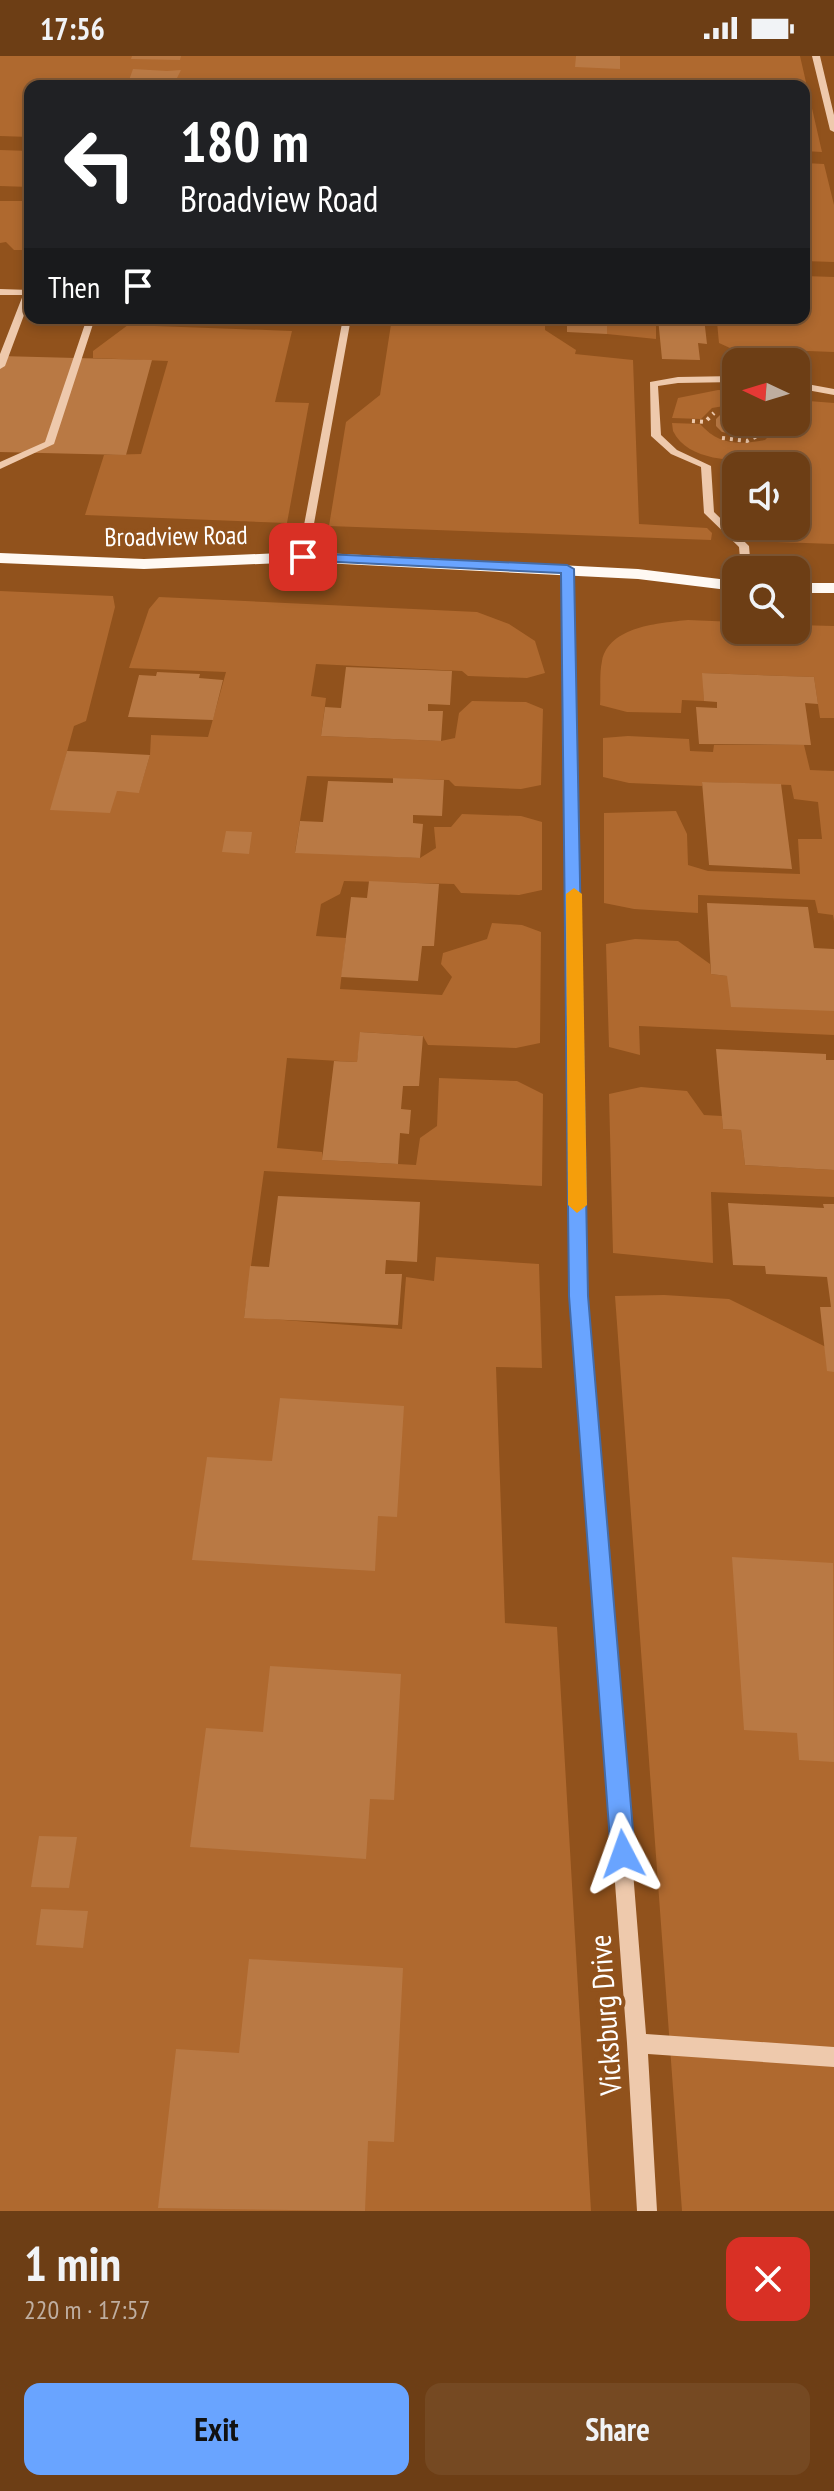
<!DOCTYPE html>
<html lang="en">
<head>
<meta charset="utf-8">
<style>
  :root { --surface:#6d3e15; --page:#754922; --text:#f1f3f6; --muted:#bfaea0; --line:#7f5734; --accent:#69a4ff }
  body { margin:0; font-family:"PT Sans Narrow",sans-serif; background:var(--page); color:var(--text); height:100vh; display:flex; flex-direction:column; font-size:30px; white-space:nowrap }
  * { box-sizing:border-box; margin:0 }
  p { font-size:26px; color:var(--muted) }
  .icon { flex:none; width:44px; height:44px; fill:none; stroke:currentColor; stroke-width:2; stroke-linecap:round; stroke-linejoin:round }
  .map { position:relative; height:2155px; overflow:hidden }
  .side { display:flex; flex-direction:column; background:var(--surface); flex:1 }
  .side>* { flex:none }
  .banner { position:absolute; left:24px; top:24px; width:786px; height:244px; border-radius:16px; box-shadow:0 4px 12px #0003,0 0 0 2px var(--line); background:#202124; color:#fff; overflow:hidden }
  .needle { width:52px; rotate:274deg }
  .fabs { position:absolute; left:722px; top:292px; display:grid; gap:16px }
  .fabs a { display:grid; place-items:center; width:88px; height:88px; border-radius:16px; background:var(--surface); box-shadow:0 4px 12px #0003,0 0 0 2px var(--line); font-size:40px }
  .pin { position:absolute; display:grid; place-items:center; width:68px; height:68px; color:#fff; margin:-34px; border-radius:16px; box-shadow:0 4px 12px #0006 }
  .me { position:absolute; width:88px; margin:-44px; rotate:356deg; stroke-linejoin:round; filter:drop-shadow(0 0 6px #0008) }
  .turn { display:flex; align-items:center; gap:28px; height:168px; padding:0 24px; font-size:36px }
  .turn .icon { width:104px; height:104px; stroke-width:2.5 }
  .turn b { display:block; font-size:56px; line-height:68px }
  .then { display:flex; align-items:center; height:76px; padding:0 24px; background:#0003; gap:16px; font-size:30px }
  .round { display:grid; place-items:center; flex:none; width:84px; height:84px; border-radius:16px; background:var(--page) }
  .overview { display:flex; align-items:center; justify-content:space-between; height:136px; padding:0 24px }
  h1 { font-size:48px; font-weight:700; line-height:60px }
  .primary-button { display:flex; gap:16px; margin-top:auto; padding:16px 24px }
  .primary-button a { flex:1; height:92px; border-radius:16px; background:var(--accent); color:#111; font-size:32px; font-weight:700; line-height:92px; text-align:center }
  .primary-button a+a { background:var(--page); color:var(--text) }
  .status { display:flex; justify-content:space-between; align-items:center; height:56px; padding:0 40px; background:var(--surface); direction:ltr }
  .status svg { height:22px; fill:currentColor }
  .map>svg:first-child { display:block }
  .green { fill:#af692f }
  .building { fill:#b97944 }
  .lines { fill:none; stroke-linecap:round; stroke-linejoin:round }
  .path { stroke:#eec9ac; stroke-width:4; stroke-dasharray:3 5; stroke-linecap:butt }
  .minor { fill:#eec9ac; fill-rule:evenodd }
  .major { fill:#fff9f3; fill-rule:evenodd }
  .route { fill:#69a4ff; stroke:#446ba6; stroke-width:2 }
  .slow { fill:#f59e0b }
  .labels { text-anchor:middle; stroke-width:8; stroke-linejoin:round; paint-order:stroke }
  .far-street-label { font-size:26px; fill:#fff; stroke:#91521c }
  .street-label { font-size:30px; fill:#fff; stroke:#91521c }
</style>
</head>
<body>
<div class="status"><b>17:56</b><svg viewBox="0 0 49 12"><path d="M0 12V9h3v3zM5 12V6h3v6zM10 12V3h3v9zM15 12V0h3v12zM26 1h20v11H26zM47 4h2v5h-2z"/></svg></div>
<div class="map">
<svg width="834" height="2155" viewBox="0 0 834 2155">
  <rect width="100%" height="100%" fill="#91521c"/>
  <!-- green -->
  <path class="green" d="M0 0H800L822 96 804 95V30H30V81L0 80Z
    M0 94 30 95V131L0 130Z
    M804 107 824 108 834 149V206L804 205Z
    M0 145H30V194H14L6 186 0 187Z
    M804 220 834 221V296L730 292 719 287 717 266 704 264 804 262Z
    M392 262H545V274L576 294 575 298 633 304 639 468 707 472 712 477 711 484 329 470 346 366 380 339Z
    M607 262H656V283L607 278Z
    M128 269 292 275 275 346 309 347 287 467 85 459 104 399 141 398 168 305 93 302V295Z
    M718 334 736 335V348L712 352 701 363 672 362 678 342Z
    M796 344 834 347V488L776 486 774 470H796V410H768L767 406C737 404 689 407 673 375L672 367 700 368C719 389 738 389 765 384L773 376 772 366H796Z
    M0 535 113 540 115 551 86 665 74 670 51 754 117 735 139 736 150 699 151 679 208 681 226 616 129 612 149 553 159 541 477 556 509 568 535 585 545 617 527 622 468 620 462 615 316 608 311 640 326 642 321 680 441 685 455 682 459 657 472 645 526 646 543 653 541 729 521 733 455 730 449 724 307 720 295 796 420 802 436 792 434 771H451L462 758 521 760 542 766V834L519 839 461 837 454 828 344 825 340 838 321 848 316 880 346 882 340 933 442 939 452 921 441 908 443 897 487 883 492 867 522 869 541 876 540 987 516 992 428 989 423 980 361 976 357 1006 287 1002 277 1092 322 1096 323 1104 416 1109 420 1082 437 1070 439 1022 517 1025 543 1038 542 1130 264 1115 244 1261 402 1273 406 1221 434 1225 436 1201 539 1208 542 1312 496 1311 505 1567 557 1571 591 2155H0Z
    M688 564 736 566V574H796V569L834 570V662H820L814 621 703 617 704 645 682 644 681 657 627 656 600 649C601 635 599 619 602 605 609 570 660 567 688 564Z
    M628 680 689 683 690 695 713 696 714 689H804L810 714 834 715V865L833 859 818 857 815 844 698 839V857L634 853 604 847V757L676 755 687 778 688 809 708 815 800 818 798 783H822L818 746 794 743 791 729 702 726V730L629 727 603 721V682Z
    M635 883 678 885 710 908 711 918 727 920 834 955V979L639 970 640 999 609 991 606 888Z
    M641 1031 687 1035 704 1059 722 1060 723 1073 741 1074 745 1109 834 1114V1141L711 1136 713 1207 613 1197 609 1038Z
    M664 1239 729 1243 834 1295V2155H682L615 1240Z"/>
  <!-- building -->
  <path class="building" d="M132 0H181L180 4 131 3Z
    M576 0H620V13L575 11Z
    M133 13 167 15 181 14 173 30H127Z
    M644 25 679 26V30H644Z
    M567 262H607V278L567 276Z
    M658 262H704L707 288 698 287 700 304 662 303Z
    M0 300 152 304 126 399 0 396Z
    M736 355V366H760V372L744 380 722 376 716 370V363L722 357Z
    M346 611 452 615 450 649 428 648V655H443L441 685 321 680 325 651 341 652Z
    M157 616 200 618 199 622 223 624 213 664 128 661 139 619 156 620Z
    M702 617 814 621 818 648 805 647 811 689 699 688 696 651 717 652V646L704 645Z
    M67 695 94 696 150 699 139 737 117 735 110 757 50 754Z
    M393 722 444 724 442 760 413 759V767L423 768 420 802 295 797 300 765 323 766 328 725 393 727Z
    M702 726 781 728 792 813 709 809Z
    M226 775 252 776 249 798 222 796Z
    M369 825 439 828 434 890H422L418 925 341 921 351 841 367 842Z
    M707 847 808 851 814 892 834 893V955L731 951 727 920 711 918Z
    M360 976 423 980 419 1030H403L401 1053 411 1054 409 1078 400 1077 398 1108 322 1104 334 1005 357 1006Z
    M716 993 826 998V1004H834V1114L745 1109 741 1074 723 1073Z
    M278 1140 420 1146 417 1206 386 1204 385 1218H402L398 1269 244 1262 250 1210 269 1211Z
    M728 1147 824 1152 823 1148H834V1316L827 1315 820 1251H831L827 1221 766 1218 765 1210 733 1209Z
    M280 1342 404 1350 397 1461 378 1460 375 1515 192 1504 207 1401 272 1405Z
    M732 1501 833 1507 834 1706 799 1704 797 1677 744 1674Z
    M270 1610 401 1618 394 1744 370 1743 366 1803 190 1791 206 1672 263 1676Z
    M39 1780 77 1781 69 1832 31 1831Z
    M41 1853 88 1855 83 1892 36 1889Z
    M249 1903 403 1912 394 2086 368 2085 365 2155 158 2152 176 1993 239 1997Z"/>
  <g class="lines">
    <!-- path -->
    <path class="path" d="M692 365 705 366 714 357
      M722 382 747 385 768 375V366"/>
    <!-- minor -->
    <path class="minor" d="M812 0H820L834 59V76L830 74Z
      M0 233 30 234V243L5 310 0 313V298L23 239H0Z
      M87 262H95L54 388 0 413V406L45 386Z
      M343 262H351L308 501 303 504 298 501Z
      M736 320V326L678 327 658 330 661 379 677 394 711 410 714 456 749 490 751 514H741L739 491 704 457 701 411 671 398 651 380 650 326 678 321Z
      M796 326 834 333V339L796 332Z
      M567 510 572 513 587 1240 646 1978 834 1991V2011L648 1998 657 2155H637L627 1987 571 1240 562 513Z"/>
    <!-- major -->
    <path class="major" d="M303 496 638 513 736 525V535L638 523 303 506 144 513 0 507V497L144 503Z
      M796 527H834V537H796Z"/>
  </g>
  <!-- route -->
  <path class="route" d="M303 497 567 509 574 513 588 1240 635 1798 631 1806 623 1810 614 1806 611 1798 569 1240 561 517 298 504V498Z"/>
  <!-- slow -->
  <path class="slow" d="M574 832 582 838 587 1149 577 1157 568 1149 566 838Z"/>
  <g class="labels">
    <!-- far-street labels -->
    <g class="far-street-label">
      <text transform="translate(176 480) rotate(-1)" y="9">Broadview Road</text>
    </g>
    <!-- street labels -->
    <g class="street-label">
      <text transform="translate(606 1959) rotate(-94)" y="10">Vicksburg Drive</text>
    </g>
  </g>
</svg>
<div class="fabs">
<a><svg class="needle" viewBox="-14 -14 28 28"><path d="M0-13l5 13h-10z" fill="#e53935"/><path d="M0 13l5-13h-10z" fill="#bfaea0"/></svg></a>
<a><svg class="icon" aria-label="sound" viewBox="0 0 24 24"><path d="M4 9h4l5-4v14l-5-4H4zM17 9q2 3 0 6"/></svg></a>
<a><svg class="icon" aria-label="search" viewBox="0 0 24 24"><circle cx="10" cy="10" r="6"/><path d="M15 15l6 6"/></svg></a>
</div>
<div class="pin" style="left:303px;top:501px;background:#d93025"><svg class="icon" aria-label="arrive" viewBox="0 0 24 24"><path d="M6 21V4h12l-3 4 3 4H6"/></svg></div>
<svg class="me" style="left:623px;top:1798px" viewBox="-20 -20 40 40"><path d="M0-17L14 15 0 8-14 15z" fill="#69a4ff" stroke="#fff" stroke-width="4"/></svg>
<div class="banner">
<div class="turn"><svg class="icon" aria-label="left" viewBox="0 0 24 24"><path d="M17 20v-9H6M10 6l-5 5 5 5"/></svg><div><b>180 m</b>Broadview Road</div></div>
<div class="then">Then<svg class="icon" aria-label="arrive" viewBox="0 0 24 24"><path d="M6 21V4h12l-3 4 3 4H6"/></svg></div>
</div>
</div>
<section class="side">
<div class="overview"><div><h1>1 min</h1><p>220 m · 17:57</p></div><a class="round" style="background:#d93025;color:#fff"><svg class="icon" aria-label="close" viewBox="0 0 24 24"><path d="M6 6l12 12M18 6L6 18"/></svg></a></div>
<div class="primary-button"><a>Exit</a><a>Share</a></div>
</section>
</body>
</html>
